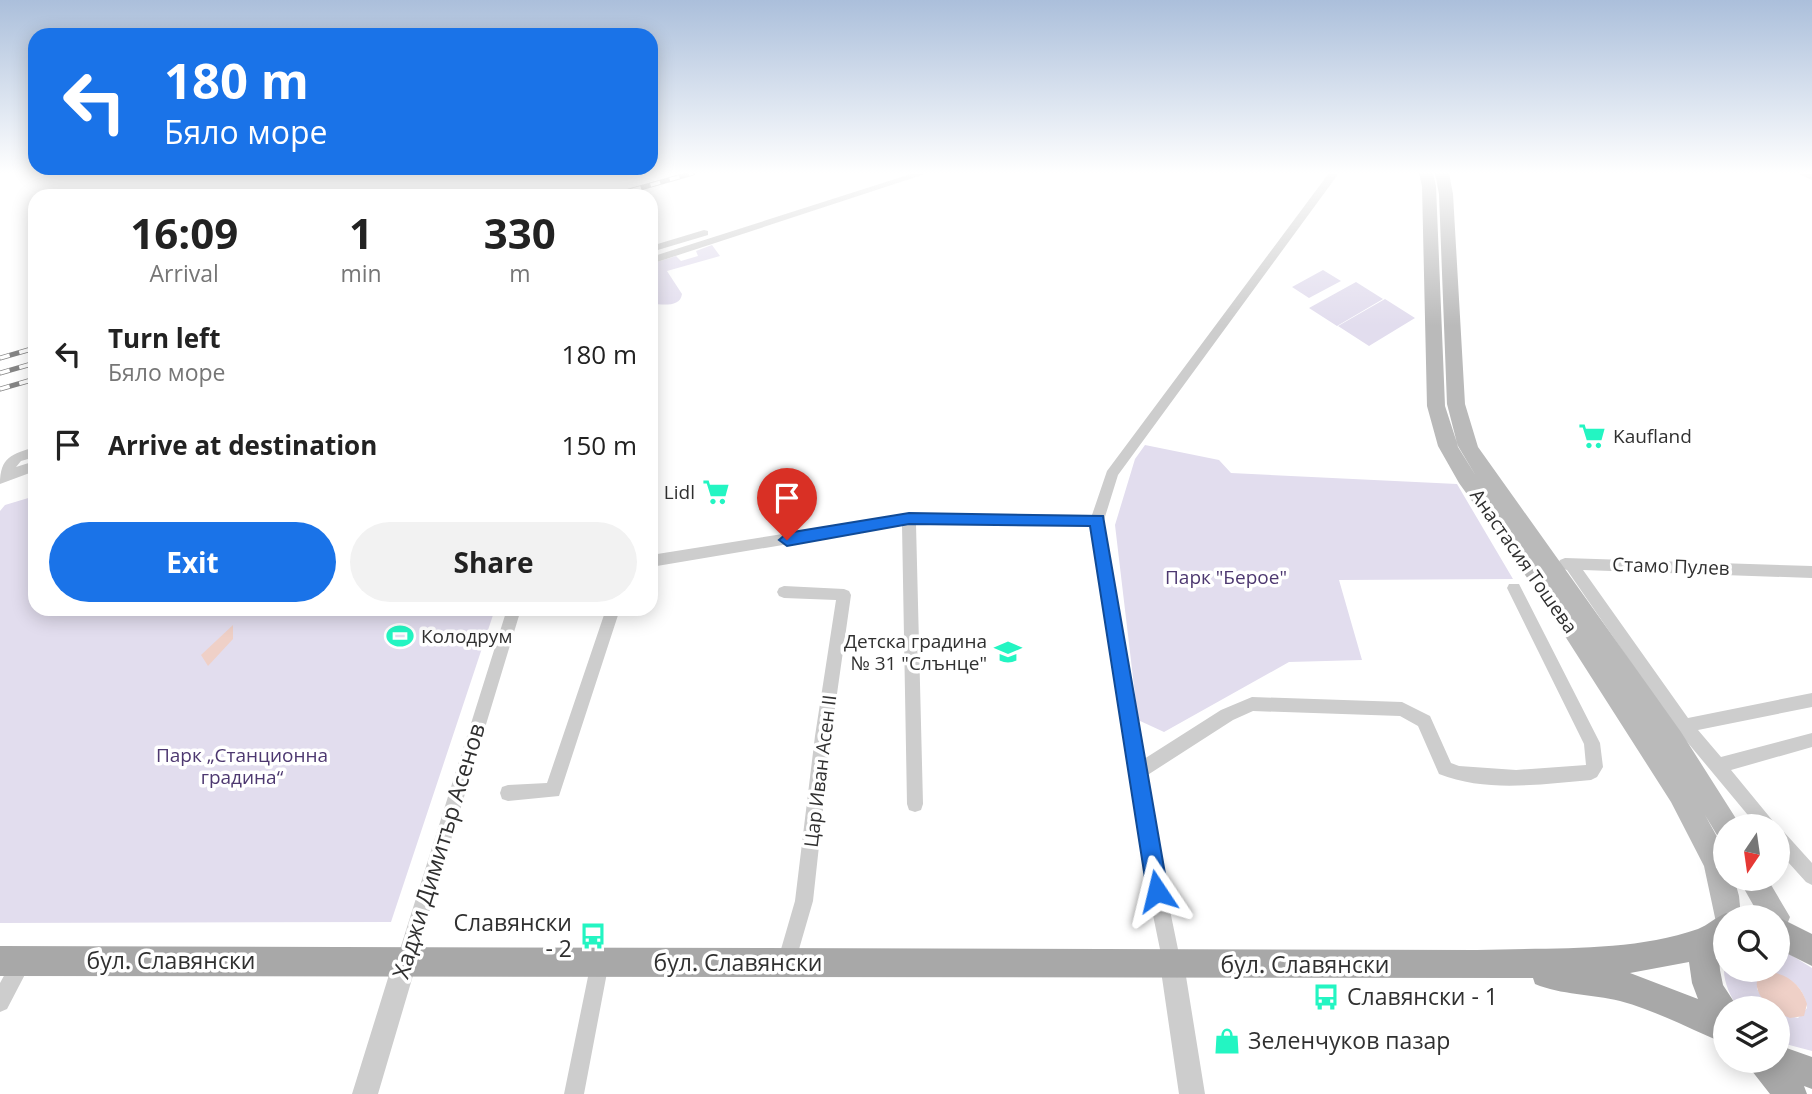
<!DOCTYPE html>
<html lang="en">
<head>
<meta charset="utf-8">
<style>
  :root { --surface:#fff; --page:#f2f2f2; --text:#222; --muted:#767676; --accent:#1a73e8 }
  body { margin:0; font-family:"Open Sans",sans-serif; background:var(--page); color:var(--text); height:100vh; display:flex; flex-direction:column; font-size:26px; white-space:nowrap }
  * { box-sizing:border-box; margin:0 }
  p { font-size:23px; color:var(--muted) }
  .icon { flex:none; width:38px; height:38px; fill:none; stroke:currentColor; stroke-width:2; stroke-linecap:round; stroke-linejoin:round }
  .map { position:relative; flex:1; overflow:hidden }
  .details { position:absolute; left:28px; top:189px; width:630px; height:427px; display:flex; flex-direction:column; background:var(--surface); border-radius:21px; box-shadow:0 4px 18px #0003 }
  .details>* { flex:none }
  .guide { position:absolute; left:28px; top:28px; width:630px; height:147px; border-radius:21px; box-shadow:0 4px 18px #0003; background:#1a73e8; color:#fff; overflow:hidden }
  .needle { width:46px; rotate:193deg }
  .controls { position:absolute; left:1713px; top:814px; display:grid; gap:14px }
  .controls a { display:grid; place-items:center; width:77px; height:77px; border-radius:50%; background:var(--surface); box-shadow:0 4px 18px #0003; font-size:35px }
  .pin { position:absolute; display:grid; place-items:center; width:60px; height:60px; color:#fff; margin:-72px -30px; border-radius:50% 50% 50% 0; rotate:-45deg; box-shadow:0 0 7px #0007 }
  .pin .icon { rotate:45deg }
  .me { position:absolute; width:77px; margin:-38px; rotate:350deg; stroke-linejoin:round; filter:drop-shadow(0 0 5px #0008) }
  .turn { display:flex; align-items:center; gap:24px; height:147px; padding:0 21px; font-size:32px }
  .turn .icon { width:91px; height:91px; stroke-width:2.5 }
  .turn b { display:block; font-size:49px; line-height:60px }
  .eta { display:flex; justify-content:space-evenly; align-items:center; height:119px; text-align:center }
  .eta b { font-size:42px; font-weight:700; line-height:49px }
  .button { display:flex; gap:14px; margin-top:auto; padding:14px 21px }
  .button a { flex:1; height:80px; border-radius:42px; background:var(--accent); color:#fff; font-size:28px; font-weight:700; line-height:80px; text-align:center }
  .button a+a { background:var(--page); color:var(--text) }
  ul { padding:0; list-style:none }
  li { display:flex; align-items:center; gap:21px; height:91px; padding:0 21px }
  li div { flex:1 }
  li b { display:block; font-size:26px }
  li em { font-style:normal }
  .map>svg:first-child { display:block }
  .green { fill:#e2ddee }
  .water { fill:#efd0c7 }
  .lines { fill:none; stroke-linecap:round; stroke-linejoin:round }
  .minor { fill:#cdcdcd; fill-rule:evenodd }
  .tertiary { fill:#cdcdcd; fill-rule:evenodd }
  .secondary { fill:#bababa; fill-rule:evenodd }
  .primary { fill:#a8a8a8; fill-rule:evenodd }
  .rail-casing { stroke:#858585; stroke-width:5 }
  .rail { stroke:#fff; stroke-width:3.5; stroke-dasharray:10; stroke-linecap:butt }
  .route { fill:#1a73e8; stroke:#114b97; stroke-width:2 }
  .labels { text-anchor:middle; stroke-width:7; stroke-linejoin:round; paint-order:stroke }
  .poi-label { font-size:19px; fill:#303030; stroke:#fff; text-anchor:start }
  .street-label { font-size:19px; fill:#303030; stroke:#fff }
  .park-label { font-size:19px; fill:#4d3870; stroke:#fff }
  .near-street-label { font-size:23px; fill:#303030; stroke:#fff }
  .near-poi-label { font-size:23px; fill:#303030; stroke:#fff; text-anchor:start }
</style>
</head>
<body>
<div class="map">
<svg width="1812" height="1094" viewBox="0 0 1812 1094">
  <rect width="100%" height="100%" fill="#fff"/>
  <!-- green -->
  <path class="green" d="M712 245 720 256 667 271 682 294C680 308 663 304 651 304V264L676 256 681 261 698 256 696 251Z
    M1323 270 1341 281 1309 298 1292 287Z
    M1356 282 1383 299 1337 326 1309 308Z
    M1385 299 1415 318 1369 346 1338 326Z
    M1145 445 1219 460 1231 473 1457 484 1513 579 1339 580 1362 660 1289 662 1164 732 1138 720 1115 525 1135 459Z
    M35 496V609H495L391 922 0 923V511L5 505Z
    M1778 947 1812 968V1051L1778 1042V1013L1798 1018 1807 1008C1804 983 1785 975 1763 973L1759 976 1757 989 1770 1008H1738C1729 994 1721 978 1725 960L1726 970H1778Z"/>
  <!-- water -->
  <path class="water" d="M233 625V639L208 666 201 655Z
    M1766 972C1786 972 1802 985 1807 1004L1804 1016 1790 1018 1778 1013V1008H1770C1760 998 1748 980 1766 972Z"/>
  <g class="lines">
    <!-- minor -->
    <path class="minor" d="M914 173H928L651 264V257Z
      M1329 173H1339L1118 475 1104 520 1144 759 1221 710 1252 697 1402 702 1430 716 1451 763 1459 766 1516 770 1586 765 1584 744 1507 588 1509 584H1519L1600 743 1603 767 1597 777 1591 780C1541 784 1487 793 1439 774L1418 726 1400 716 1253 711 1233 720 1146 776 1163 876 1181 964 1179 971 1172 973 1165 971 1163 964 1145 876 1091 525 916 524 923 804 921 810 915 812 909 810 907 804 902 525 651 567V555L909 514 1092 515 1107 471Z
      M1797 173 1812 174V180Z
      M704 230 708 231V235L651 252V246Z
      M35 447V457L21 461 16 467 35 461V471L0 484C0 457 12 454 35 447Z
      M1565 558 1812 566V578L1583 570 1688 718 1812 693V707L1698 730 1721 757 1812 733V747L1731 770 1777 826H1757L1678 731 1567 570 1560 568 1558 564 1560 560Z
      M784 586 844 589 849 591 851 595 831 736 813 901 795 963 793 970 786 972 779 970 777 963 795 901 815 736 836 600 784 598 779 596 777 592 779 588Z
      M507 609H521L414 962 412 969 405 971 398 969 396 962Z
      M606 609H620L559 796 508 801 502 799 500 793 502 787 508 785 547 783Z
      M1778 830 1784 832 1812 863V885L1806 882 1778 851Z
      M23 952 30 954 32 961 7 1009 0 1012V983L16 954Z
      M600 953 607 955 609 962 584 1094H564L591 962 593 955Z"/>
    <!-- tertiary -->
    <path class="tertiary" d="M405 950 413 954 417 962 378 1094H352L393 962 397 954Z
      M1172 952 1180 956 1184 964 1205 1094H1179L1160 964 1164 956Z"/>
    <!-- secondary -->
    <path class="secondary" d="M1419 173H1433L1436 186 1445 406 1458 446 1476 476 1458 447 1447 404 1439 194 1435 173H1449L1453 194 1465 404 1478 447 1681 732 1735 817 1739 826H1726V838L1717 835 1705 815 1726 853V878H1734L1739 896 1741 917H1726V930L1717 927 1704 866 1671 802 1533 586 1459 483 1438 446 1427 406 1422 186Z
      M1738 878H1767L1790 917 1786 927 1778 930V917H1760Z"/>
    <!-- primary -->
    <path class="primary" d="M1726 913 1735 917H1726V946L1719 958 1720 970 1723 985 1738 1008H1726V1044C1690 1029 1657 1011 1620 1001 1592 994 1561 995 1535 984L1533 978 0 976V946L1477 950C1549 947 1629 953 1698 929 1708 925 1716 917 1726 913ZM1689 962 1692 983 1698 999 1630 973Z
      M1778 917 1812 934V966L1778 949Z
      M1778 1045 1812 1057V1089L1804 1086 1807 1094H1770L1752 1071 1747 1060H1778Z"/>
    <!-- rail casing -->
    <g class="rail-casing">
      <path id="rail" d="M612 196 693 173
        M0 358 35 348
        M0 373 35 363
        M0 389 35 379"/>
    </g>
    <!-- rail -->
    <use href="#rail" class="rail"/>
  </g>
  <!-- sky -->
  <linearGradient id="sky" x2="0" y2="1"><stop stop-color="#abbfdb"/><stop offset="0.53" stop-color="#fff"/><stop offset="1" stop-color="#fff" stop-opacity="0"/></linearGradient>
  <rect width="1812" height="326" fill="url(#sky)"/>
  <!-- route -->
  <path class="route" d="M909 513 1103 516 1168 891 1165 898 1157 901 1150 898 1147 891 1090 526 909 524 787 546 779 540 787 533Z"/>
  <!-- icons -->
  <defs>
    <g id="supermarket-bare" transform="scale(2.1)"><path d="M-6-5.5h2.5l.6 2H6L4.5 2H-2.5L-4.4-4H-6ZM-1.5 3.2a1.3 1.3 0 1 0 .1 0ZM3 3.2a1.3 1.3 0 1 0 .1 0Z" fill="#23f5c2" stroke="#fff" stroke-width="2.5" paint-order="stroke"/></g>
    <g id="stadium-bare" transform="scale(2.1)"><path d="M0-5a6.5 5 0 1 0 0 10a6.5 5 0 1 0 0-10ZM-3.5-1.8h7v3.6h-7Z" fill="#23f5c2" stroke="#fff" stroke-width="2.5" paint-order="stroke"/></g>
    <g id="school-bare" transform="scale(2.1)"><path d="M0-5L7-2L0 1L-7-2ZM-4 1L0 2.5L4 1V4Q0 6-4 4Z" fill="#23f5c2" stroke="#fff" stroke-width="2.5" paint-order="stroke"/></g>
    <g id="bus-bare" transform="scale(2.1)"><path d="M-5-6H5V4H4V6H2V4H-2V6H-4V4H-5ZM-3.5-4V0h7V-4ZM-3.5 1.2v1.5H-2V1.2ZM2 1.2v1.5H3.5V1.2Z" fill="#23f5c2" stroke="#fff" stroke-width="2.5" paint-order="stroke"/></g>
    <g id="shop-bare" transform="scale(2.1)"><path d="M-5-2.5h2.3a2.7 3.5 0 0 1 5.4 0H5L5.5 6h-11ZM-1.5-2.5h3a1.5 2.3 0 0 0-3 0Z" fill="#23f5c2" stroke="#fff" stroke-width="2.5" paint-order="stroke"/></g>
  </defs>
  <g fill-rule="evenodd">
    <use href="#supermarket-bare" x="1592" y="436"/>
    <use href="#supermarket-bare" x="716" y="492"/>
    <use href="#stadium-bare" x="400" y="636"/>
    <use href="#school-bare" x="1008" y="652"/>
    <use href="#bus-bare" x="593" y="936"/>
    <use href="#bus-bare" x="1326" y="997"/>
    <use href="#shop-bare" x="1227" y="1041"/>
  </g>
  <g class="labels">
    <!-- poi labels -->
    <g class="poi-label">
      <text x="1613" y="443">Kaufland</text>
      <text x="695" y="499" text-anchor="end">Lidl</text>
      <text x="421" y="643">Колодрум</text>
      <text x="987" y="648" text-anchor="end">Детска градина<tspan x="987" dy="22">№ 31 "Слънце"</tspan></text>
    </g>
    <!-- street labels -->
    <g class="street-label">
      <text transform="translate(1524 561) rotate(55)" y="7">Анастасия Тошева</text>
      <text transform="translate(1671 566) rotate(2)" y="7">Стамо Пулев</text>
      <text transform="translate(820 771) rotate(-83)" y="7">Цар Иван Асен II</text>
    </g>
    <!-- park labels -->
    <g class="park-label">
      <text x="1226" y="584">Парк "Берое"</text>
      <text x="242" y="762">Парк „Станционна<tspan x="242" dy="22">градина“</tspan></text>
    </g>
    <!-- near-street labels -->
    <g class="near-street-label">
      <text transform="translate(439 851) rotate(-73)" y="8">Хаджи Димитър Асенов</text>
      <text x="171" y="969">бул. Славянски</text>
      <text x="738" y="971">бул. Славянски</text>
      <text x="1305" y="973">бул. Славянски</text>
    </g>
    <!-- near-poi labels -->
    <g class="near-poi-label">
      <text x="572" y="931" text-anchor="end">Славянски<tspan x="572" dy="26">- 2</tspan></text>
      <text x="1347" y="1005">Славянски - 1</text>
      <text x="1248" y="1049">Зеленчуков пазар</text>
    </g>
  </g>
</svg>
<div class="controls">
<a><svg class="needle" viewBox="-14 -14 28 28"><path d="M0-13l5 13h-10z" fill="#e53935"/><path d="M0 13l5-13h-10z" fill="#767676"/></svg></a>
<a><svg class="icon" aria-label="search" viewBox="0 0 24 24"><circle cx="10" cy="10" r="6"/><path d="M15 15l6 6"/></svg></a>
<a><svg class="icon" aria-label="layers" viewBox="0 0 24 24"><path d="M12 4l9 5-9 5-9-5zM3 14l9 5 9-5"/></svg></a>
</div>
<div class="pin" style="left:787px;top:540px;background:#d93025"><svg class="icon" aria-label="arrive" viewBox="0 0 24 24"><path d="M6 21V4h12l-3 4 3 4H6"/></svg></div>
<svg class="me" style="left:1157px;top:891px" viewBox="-20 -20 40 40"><path d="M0-17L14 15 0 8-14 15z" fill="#1a73e8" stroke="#fff" stroke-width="4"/></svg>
<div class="guide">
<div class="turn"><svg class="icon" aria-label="left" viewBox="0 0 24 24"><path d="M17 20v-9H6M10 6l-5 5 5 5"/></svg><div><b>180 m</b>Бяло море</div></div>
</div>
<section class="details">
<div class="eta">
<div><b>16:09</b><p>Arrival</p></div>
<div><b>1</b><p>min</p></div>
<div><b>330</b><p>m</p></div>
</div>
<ul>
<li><svg class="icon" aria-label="left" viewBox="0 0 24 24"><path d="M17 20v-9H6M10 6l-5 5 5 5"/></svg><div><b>Turn left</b><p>Бяло море</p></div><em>180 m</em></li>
<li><svg class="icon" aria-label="arrive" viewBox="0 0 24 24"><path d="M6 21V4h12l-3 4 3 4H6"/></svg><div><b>Arrive at destination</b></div><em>150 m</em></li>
</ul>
<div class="button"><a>Exit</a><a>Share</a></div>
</section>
</div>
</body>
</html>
